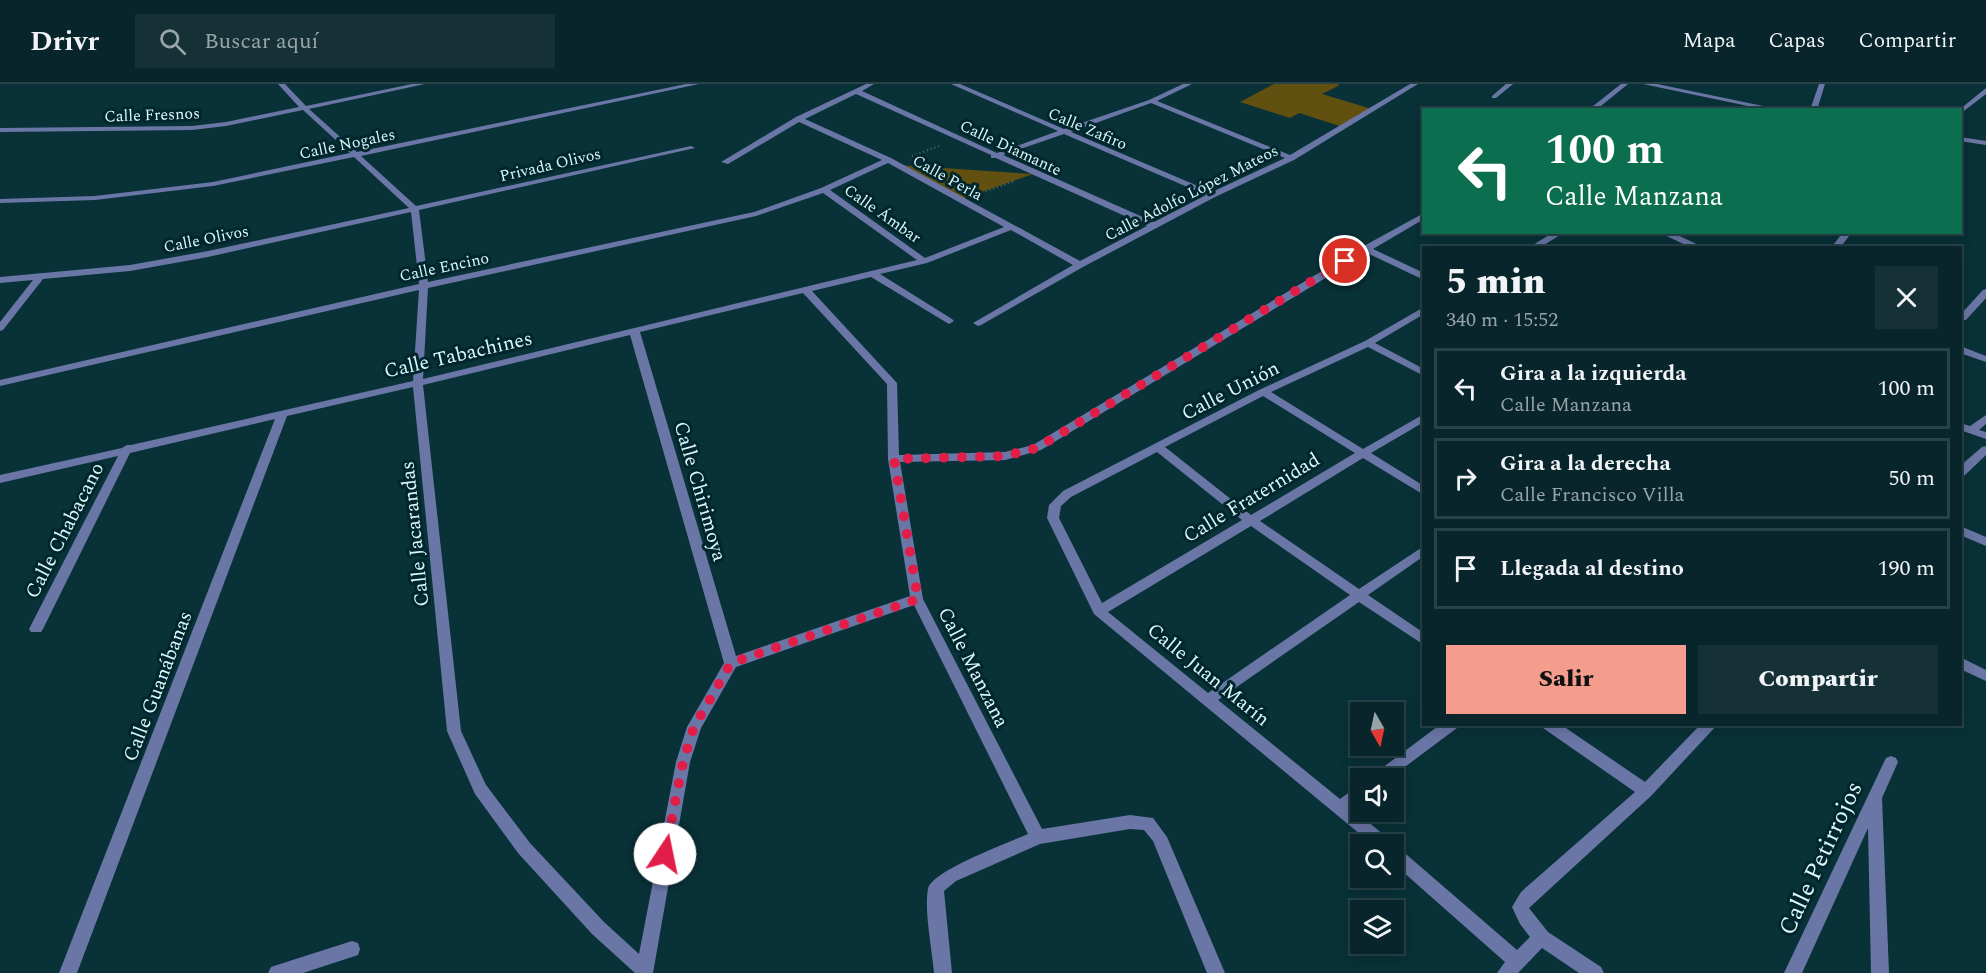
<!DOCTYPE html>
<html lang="es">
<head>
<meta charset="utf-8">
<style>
  :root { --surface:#07252a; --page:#153136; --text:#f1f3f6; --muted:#98a5a8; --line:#284247; --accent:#f49d8c }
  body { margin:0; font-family:Spectral,serif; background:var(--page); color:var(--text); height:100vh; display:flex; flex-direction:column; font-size:22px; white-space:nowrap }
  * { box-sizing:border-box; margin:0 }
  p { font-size:20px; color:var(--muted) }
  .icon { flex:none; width:33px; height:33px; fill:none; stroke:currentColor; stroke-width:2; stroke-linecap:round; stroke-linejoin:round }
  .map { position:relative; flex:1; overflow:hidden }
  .panel { position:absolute; left:1422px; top:162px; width:540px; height:480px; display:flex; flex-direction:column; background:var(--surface); border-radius:0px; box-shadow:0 3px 15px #0003,0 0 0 2px var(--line) }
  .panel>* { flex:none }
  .hud { position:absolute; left:1422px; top:24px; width:540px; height:126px; border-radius:0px; box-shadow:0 3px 15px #0003,0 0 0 2px var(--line); background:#0b6e4f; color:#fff; overflow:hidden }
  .needle { width:39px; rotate:171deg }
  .controls { position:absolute; left:1350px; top:618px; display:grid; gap:12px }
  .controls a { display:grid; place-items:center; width:54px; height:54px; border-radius:0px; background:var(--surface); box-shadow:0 3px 15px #0003,0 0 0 2px var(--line); font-size:30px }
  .pin { position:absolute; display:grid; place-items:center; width:51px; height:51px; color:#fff; margin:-26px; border:3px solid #fff; border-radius:50%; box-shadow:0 2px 6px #0007 }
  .me { position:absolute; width:66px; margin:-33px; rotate:11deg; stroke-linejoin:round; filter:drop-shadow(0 0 4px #0008) }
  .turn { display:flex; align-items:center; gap:21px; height:126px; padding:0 24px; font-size:27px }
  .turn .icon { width:78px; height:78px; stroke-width:2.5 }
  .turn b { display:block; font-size:42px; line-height:51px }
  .round { display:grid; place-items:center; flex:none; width:63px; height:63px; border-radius:0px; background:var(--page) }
  .head { display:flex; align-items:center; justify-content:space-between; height:102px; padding:0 24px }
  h1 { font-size:36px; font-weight:800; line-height:45px }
  .button { display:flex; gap:12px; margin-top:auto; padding:12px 24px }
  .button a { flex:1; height:69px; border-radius:0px; background:var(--accent); color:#111; font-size:24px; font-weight:800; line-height:69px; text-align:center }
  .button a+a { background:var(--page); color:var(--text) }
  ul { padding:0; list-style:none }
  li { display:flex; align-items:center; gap:18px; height:81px; margin:0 12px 9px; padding:0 12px; border:3px solid var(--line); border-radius:0px }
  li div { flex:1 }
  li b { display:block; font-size:22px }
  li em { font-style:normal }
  header { display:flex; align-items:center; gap:36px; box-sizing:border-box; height:84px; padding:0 30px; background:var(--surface); border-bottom:2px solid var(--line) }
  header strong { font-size:28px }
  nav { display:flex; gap:33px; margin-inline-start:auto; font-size:21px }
  .search { width:420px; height:54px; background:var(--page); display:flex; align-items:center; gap:15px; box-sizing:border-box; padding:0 21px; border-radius:0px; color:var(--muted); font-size:22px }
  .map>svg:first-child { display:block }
  .green { fill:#625010 }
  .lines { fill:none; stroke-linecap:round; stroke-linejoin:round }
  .path { stroke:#4e7178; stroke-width:2; stroke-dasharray:1 3; stroke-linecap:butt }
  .minor { fill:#6a77a6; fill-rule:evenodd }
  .route { stroke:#e11d48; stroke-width:10; stroke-dasharray:0 18 }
  .labels { text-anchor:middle; stroke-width:6; stroke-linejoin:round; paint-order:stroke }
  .far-street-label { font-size:16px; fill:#ddf7fc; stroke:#00272d }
  .street-label { font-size:20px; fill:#ddf7fc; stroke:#00272d }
  .near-street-label { font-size:24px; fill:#ddf7fc; stroke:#00272d }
</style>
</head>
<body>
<header>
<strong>Drivr</strong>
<div class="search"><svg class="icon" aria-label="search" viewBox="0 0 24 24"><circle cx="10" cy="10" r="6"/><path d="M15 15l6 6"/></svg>Buscar aquí</div>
<nav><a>Mapa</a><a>Capas</a><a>Compartir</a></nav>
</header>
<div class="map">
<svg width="1986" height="889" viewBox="0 0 1986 889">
  <rect width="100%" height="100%" fill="#093138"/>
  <!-- green -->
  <path class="green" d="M1274 0H1337L1340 1 1322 10 1372 25 1343 43 1299 29 1290 34 1240 18Z
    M897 81 1033 90 959 116Z"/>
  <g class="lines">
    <!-- path -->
    <path class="path" d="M912 72 939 62
      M982 109 1015 97"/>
    <!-- minor -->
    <path class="minor" d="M278 0H285L306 22 412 0H425L309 25 357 68 686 0H699L361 72 416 122 691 62 695 64 419 126 428 198 754 128 821 104 882 76 799 38 728 80 721 78 796 33 866 0H874L862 7 997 69 1058 47 951 0H960L1064 45 1149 16 1183 0H1192L1157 17 1290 71 1410 0H1418L1294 76 1215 113 1083 183 981 241 978 242 973 239 1073 181 1011 146 927 179 880 190 952 235 954 237 949 240 871 193 812 207 897 299 899 371 1005 368 1033 361 1362 163 1424 129V135L1373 165 1424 189V196L1367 169 1041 366 1005 376 900 378 923 515 1042 745 1130 731 1153 734 1167 753 1225 889H1207L1153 757 1144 746 1130 745 1040 760 956 797 944 807 952 889H934C932 865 924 828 928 805 931 787 1010 758 1028 750L914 521 736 583 701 644 690 678 653 889H635L592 850 518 769 475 710 447 647 413 303 287 332 77 889H59L275 335 130 369 43 545 41 548H31L29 545 118 372 0 399V391L122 364 127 361H131L413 297 419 206 0 302V296L419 200 411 128 208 173 130 187 43 195 3 246 0 247V238L33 196 0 199V193L130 181 208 167 409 124 354 73 213 102 95 116 0 119V115L95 112 213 98 350 69 303 26 226 42 192 46 0 48V44L192 42 226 38 299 23ZM856 10 991 71V74H996L1147 142 1080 177 891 74 805 35ZM1151 19 1285 74 1212 108 1071 48ZM1064 50 1206 111 1154 138 1003 71ZM888 79 1004 143 925 174 830 106ZM823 109 917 176 423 295 428 204 756 132ZM803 209 887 300 888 375 910 512 736 572 640 248ZM630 251 724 579 687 643 676 678 639 870 604 838 530 759 486 701 461 647 423 301Z
      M1506 0H1513L1496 14H1492V12Z
      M1621 0H1628L1596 26H1588Z
      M1643 0H1657L1783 26H1767Z
      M1819 0H1825L1817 26H1810Z
      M1986 4V10L1960 30V26H1959Z
      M1960 53 1986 57V61L1960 57Z
      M1554 148H1565L1539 164H1528Z
      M1658 148H1671L1705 164H1692Z
      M1843 148H1852L1840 164H1831Z
      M1986 205V214L1966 236H1960V231L1983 206Z
      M1424 223V230L1375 259 1424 285V292L1368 263 1271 308 1363 365 1424 330V338L1371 369 1424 402V411L1363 374 1260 437 1359 505 1424 462V472L1368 511 1424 549V561L1359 518 1218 616 1340 715 1355 704 1360 703V717L1351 724 1389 755 1391 760H1372L1094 530 1047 434 1049 421 1063 407 1259 306 1365 257ZM1263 312 1355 369 1251 431 1165 363ZM1157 368 1242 436 1102 519 1059 434 1061 422 1071 413ZM1251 442 1350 511 1208 609 1108 528Z
      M1960 262 1986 272V278L1960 269Z
      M1986 331V340L1979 346 1986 348V355L1960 346V339L1970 342Z
      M1986 362V371L1964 392 1960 393V382L1982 363Z
      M1960 442 1986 453V462L1960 451Z
      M1960 573 1986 586V597L1960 585Z
      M1441 640H1459L1457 644 1390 694H1372L1374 690Z
      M1541 640H1560L1645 698 1701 640H1718L1651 712 1529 824 1548 848 1601 883 1604 889H1579L1542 864 1518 889H1497L1505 878 1394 780V763L1400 765 1517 866 1530 853 1520 840 1512 823 1521 808 1635 708 1543 644Z
      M1891 672 1896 674 1898 678 1882 714 1889 889H1871L1868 744 1802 889H1784L1884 678 1886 674Z
      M352 857 358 859 360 865 358 871 352 873 303 889H268L271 883 277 881Z"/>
  </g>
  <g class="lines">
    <!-- route -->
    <path class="route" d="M665 770 683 678 694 643 731 579 918 515 894 375 1005 372 1037 364 1345 177"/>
  </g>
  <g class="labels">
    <!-- far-street labels -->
    <g class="far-street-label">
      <text transform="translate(152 30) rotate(-2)" y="6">Calle Fresnos</text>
      <text transform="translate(1088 44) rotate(23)" y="6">Calle Zafiro</text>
      <text transform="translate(347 59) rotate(-12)" y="6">Calle Nogales</text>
      <text transform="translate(1011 63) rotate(25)" y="6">Calle Diamante</text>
      <text transform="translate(550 80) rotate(-13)" y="6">Privada Olivos</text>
      <text transform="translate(948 93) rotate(29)" y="6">Calle Perla</text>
      <text transform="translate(1191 108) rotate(-27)" y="6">Calle Adolfo López Mateos</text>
      <text transform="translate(883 129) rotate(35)" y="6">Calle Ámbar</text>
      <text transform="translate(206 154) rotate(-11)" y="6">Calle Olivos</text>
      <text transform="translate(444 182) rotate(-12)" y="6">Calle Encino</text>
    </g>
    <!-- street labels -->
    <g class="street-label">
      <text transform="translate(458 270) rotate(-13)" y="7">Calle Tabachines</text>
      <text transform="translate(1230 306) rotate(-27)" y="7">Calle Unión</text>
      <text transform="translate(701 407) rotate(74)" y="7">Calle Chirimoya</text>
      <text transform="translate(1251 413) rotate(-31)" y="7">Calle Fraternidad</text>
      <text transform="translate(64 446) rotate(-63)" y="7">Calle Chabacano</text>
      <text transform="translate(414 450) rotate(-96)" y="7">Calle Jacarandas</text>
      <text transform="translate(974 583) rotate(63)" y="7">Calle Manzana</text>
      <text transform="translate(1209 590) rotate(39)" y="7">Calle Juan Marín</text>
      <text transform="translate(157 602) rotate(-69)" y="7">Calle Guanábanas</text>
    </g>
    <!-- near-street labels -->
    <g class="near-street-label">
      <text transform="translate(1820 774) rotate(-65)" y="8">Calle Petirrojos</text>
    </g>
  </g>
</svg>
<div class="controls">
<a><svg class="needle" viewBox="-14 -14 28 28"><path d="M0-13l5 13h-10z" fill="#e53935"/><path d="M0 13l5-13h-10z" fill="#98a5a8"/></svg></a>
<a><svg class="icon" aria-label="sound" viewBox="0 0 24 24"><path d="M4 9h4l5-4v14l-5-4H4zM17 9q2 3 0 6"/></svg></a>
<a><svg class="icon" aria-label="search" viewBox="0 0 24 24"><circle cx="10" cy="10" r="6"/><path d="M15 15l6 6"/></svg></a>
<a><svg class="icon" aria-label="layers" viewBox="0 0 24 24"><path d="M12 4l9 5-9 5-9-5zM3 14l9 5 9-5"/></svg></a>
</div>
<div class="pin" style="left:1345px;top:177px;background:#d93025"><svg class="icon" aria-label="arrive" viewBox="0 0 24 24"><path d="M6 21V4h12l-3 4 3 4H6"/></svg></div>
<svg class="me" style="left:665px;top:770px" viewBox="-20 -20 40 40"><circle r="19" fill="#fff"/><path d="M0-13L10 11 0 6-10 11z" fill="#e11d48"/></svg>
<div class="hud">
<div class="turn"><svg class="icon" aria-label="left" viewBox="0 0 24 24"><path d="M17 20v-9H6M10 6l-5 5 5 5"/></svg><div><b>100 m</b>Calle Manzana</div></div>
</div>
<section class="panel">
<div class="head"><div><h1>5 min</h1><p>340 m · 15:52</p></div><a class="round"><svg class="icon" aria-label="close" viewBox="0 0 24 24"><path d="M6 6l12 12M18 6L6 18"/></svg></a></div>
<ul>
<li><svg class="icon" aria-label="left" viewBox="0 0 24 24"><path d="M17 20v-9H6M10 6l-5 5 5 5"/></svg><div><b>Gira a la izquierda</b><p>Calle Manzana</p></div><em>100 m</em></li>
<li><svg class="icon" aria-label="right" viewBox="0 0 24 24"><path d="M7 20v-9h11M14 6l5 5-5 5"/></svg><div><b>Gira a la derecha</b><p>Calle Francisco Villa</p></div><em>50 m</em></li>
<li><svg class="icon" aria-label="arrive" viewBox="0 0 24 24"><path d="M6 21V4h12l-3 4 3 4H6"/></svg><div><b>Llegada al destino</b></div><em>190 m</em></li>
</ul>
<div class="button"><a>Salir</a><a>Compartir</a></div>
</section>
</div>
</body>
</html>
